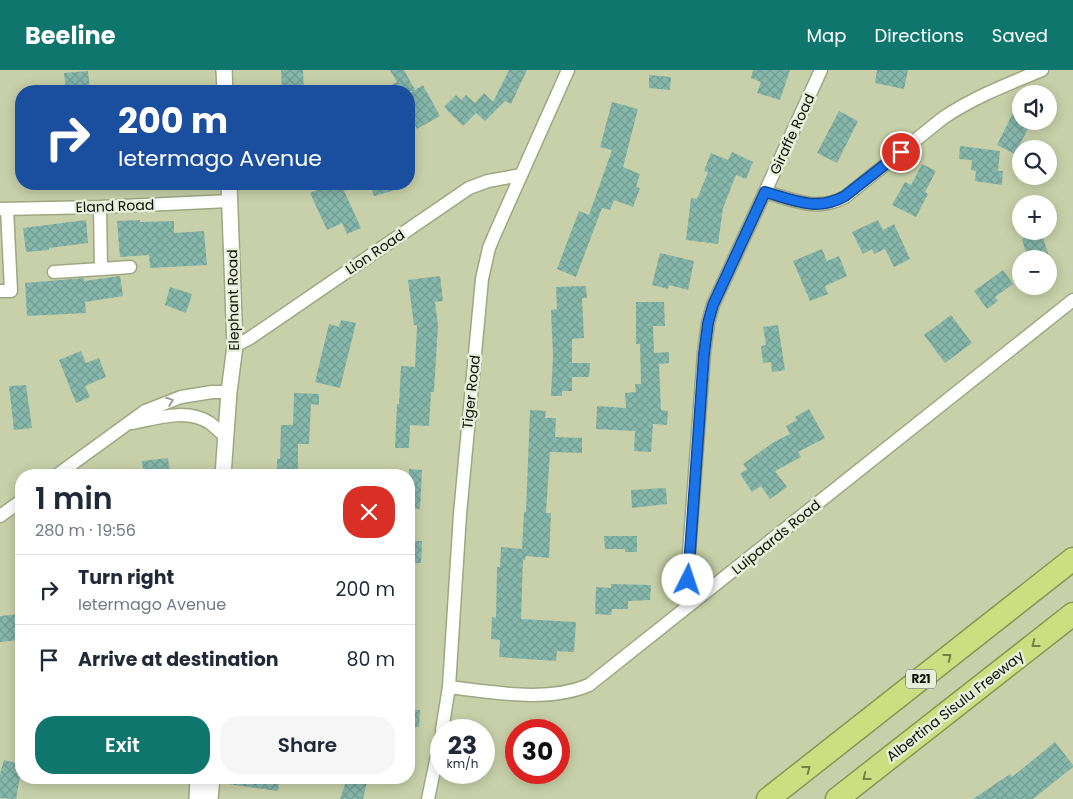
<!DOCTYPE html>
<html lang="en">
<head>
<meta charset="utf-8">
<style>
  :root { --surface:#fff; --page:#f6f6f7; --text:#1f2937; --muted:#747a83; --line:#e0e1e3; --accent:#0f766e }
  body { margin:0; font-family:Poppins,sans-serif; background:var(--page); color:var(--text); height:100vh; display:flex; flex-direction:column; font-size:19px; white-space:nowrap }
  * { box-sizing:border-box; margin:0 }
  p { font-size:16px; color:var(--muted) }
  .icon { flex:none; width:28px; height:28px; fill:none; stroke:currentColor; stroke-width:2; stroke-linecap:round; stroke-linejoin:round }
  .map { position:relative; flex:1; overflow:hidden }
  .side { position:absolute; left:15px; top:399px; width:400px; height:315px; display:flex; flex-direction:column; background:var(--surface); border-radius:20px; box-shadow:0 2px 12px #0003 }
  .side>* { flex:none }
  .top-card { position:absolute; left:15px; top:15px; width:400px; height:105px; border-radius:20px; box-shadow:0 2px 12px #0003; background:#1a4fa0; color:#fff; overflow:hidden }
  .buttons { position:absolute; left:1012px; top:15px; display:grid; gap:10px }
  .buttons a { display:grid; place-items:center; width:45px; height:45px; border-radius:50%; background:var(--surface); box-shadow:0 2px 12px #0003; font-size:25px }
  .speed { position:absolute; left:430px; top:649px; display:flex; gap:10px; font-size:25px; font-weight:700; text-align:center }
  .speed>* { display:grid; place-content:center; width:65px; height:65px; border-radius:50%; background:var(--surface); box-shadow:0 2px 12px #0003; line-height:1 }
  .speed small { font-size:12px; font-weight:400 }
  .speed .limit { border:8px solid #d22; background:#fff; color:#111 }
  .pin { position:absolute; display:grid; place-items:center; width:42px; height:42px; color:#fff; margin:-21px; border:2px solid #fff; border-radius:50%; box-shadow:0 1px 5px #0007 }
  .me { position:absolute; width:55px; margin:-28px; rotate:4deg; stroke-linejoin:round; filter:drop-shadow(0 0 4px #0008) }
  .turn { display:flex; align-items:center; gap:18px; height:105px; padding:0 20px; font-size:22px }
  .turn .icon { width:65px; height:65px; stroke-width:2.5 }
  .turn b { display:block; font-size:35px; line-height:42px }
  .round { display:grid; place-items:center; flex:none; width:52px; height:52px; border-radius:20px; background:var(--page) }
  .summary { display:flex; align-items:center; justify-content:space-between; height:85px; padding:0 20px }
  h1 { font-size:30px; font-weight:600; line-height:38px }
  .action { display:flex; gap:10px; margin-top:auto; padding:10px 20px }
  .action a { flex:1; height:58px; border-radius:20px; background:var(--accent); color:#fff; font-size:20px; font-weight:600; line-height:58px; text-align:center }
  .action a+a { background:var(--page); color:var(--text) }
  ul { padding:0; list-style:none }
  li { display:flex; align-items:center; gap:15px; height:70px; padding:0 20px; border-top:1px solid var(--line) }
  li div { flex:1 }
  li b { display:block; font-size:19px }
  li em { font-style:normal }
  header { display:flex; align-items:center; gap:30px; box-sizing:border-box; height:70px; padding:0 25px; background:var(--accent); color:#fff }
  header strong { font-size:24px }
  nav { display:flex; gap:28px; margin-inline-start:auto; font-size:18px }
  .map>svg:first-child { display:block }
  .building { fill:url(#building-cross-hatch) }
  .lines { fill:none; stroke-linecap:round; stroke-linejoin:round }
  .minor-casing { stroke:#9ea780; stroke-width:15 }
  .tertiary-casing { stroke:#9ea780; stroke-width:18 }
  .motorway-casing { stroke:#899654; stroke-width:25 }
  .minor { stroke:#fff; stroke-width:12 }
  .tertiary { stroke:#fff; stroke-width:15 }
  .motorway { stroke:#ccde80; stroke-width:22 }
  .oneway { stroke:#9e9f9a }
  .oneway2 { stroke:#768148 }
  .route-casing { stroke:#114b97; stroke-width:12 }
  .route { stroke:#1a73e8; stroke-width:9 }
  .labels { text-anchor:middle; stroke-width:5; stroke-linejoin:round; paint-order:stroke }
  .shield { fill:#e9eeda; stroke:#4e5244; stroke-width:1 }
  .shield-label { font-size:12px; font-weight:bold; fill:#0c0f03 }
  .street-label { font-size:14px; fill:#0c0f03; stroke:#e9eeda }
</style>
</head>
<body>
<header>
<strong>Beeline</strong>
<nav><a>Map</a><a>Directions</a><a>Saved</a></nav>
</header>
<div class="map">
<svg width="1073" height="729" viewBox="0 0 1073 729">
  <defs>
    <pattern id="building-cross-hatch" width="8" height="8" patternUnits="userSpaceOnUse" patternTransform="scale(1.25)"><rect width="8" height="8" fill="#86b7ab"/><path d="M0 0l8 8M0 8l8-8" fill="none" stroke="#729c92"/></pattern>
  </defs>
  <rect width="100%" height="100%" fill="#c7d0a8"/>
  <!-- building -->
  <path class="building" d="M281 0H303L304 21H282Z
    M390 0H404L415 20 423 15 440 46 417 59 409 44V24L413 21H379L397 12Z
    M509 0H527L511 34 505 31 485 51 476 43 463 56 444 37 456 25 461 30 466 25 475 33 484 23 493 32Z
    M753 0H790L780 30 757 23 761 12 751 8Z
    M877 0H908L904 19 875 13Z
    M88 1 90 21H66L64 3Z
    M649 5 671 7 670 20 649 18Z
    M1021 27V51H1032L1015 84 997 75Z
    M612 32 638 39 623 97 640 104 636 117 640 118 633 137 614 130 610 140 602 138 576 207 557 199 579 141 589 145 612 80 600 77Z
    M839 41 858 51 837 93 817 83Z
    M960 76 1000 81 998 101H1003L1002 115 975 111 976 101 971 100 972 90 959 89Z
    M732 82 753 92 746 109 736 105 723 138 718 174 686 170 691 128 697 129 708 102 704 101 711 83 728 90Z
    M922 94 936 101 925 122 928 124 916 147 892 135 905 112 911 115Z
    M331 114H341L361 158 347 164 342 153 327 160 310 123Z
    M370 114H406V117L374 126Z
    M86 150 88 173 49 178V180L26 182 23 158Z
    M140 150V152L174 151V163L204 161 207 195 150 198 149 185 120 187 117 151Z
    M878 150 883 160 894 154 910 189 894 197 885 179 874 184 872 179 863 184 852 162Z
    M1041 162 1050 189H1028L1022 169Z
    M822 179 827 191 839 186 847 206 825 216 828 224 810 231 793 191Z
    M660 183 694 191 688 220 669 215 668 219 652 215Z
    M1003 200 1013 214 995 227 998 231 987 239 974 221Z
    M120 206 123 226 85 232 86 243 27 246 25 213 84 208V211Z
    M440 206 443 231 435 232 438 255 434 322H431L429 356 410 355 409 378H395L397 334H399L401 296 415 297 417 255H414L408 210Z
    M586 216 587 228H582L584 268 572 269V293H590L589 307H572V321H562V326H551L553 286 551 240 557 239 556 217Z
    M170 217 192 224 186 243 165 235Z
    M636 232H664L665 256H653L654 283 669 282V293L659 294 661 340 668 341 667 355 653 354 651 382 634 381 635 361 596 359 597 336 626 338 625 323 636 322 635 314H641L640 274H636Z
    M951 245 972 273 945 293 924 265Z
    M341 250 356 253 340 318 315 312 329 254 339 257Z
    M778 255 785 300 772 302 771 292 763 293 761 276 766 275 763 257Z
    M81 281 86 293 99 288 106 307 85 316 90 327 76 333 59 290Z
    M26 315 32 358 14 360 9 316Z
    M294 323 319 324V335L311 334 309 374H298V405H277V389H280L281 355H293Z
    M809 339 825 368 798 382 801 387 775 401 787 417 770 429 761 416 752 422 740 404 747 399 743 394 774 372 790 364 786 356 797 350 795 347Z
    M530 340 546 341 545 348H556L555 367 582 368V383L550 382 546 443H551L549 488 526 486 525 490H523L521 549 576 552 574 582 557 581 556 591 499 587 500 570 491 569 492 547 496 548 497 497H500L501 477 522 479 524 442H526Z
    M168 388 170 405H144L142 391Z
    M409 399 422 400 420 439 409 438Z
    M666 418 667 434 632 438 631 420Z
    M604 466H637V482H625V479H605Z
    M409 471H422L421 493H409Z
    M611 514 651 515 650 530 628 531V539H612L611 545 595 544 596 517 611 518Z
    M21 544V568H19V570L0 572V546Z
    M409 640H420L419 657 409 656Z
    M1055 672 1073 695V697L1033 729H973L1010 704 1012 707Z
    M4 690 16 693 15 699 21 701 16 729 0 728V704Z
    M228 708H280L278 721 228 714Z
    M347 708H368L363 729H340Z"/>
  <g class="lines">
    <!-- minor casing -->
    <g class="minor-casing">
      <path id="minor" d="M765 122C794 130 817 142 845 127L943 48C974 27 1008 14 1042 0
        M0 139 100 137 230 131
        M101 199 130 197
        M54 202 101 199 100 137
        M0 221H11L7 139
        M235 276 250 268 469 118 488 111 521 105
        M132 353C157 348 187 338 210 353 215 357 220 362 225 366
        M57 405 145 341 181 327 212 322H229
        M0 446 21 431
        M690 534 688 497 704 283 708 253 713 235 821 0
        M449 617C493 622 547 633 589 615L1073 230
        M442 660 449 617 460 444 482 209 489 178 494 166 568 0
        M428 729 441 667"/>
    </g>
    <!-- tertiary casing -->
    <g class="tertiary-casing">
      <path id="tertiary" d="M224 0 225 21
        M223 405 229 322 235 276 229 114
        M197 729 198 708
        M210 729 212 708"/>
    </g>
    <!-- motorway casing -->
    <g class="motorway-casing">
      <path id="motorway" d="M768 729 1073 489
        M837 729 1073 544"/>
    </g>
    <!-- minor -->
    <use href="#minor" class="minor"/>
    <!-- tertiary -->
    <use href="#tertiary" class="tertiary"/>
    <!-- motorway -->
    <use href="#motorway" class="motorway"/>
  </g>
  <!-- one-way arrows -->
  <defs><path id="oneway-chevron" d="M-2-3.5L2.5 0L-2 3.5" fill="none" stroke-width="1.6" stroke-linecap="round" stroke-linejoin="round" transform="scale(1.25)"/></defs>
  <use class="oneway" href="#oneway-chevron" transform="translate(170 331) rotate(-21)"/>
  <g class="oneway2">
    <use href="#oneway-chevron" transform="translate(1035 574) rotate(142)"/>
    <use href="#oneway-chevron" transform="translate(948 587) rotate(-38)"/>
    <use href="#oneway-chevron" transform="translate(807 699) rotate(-38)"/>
    <use href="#oneway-chevron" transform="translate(866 707) rotate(142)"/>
  </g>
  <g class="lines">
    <!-- route casing -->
    <g class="route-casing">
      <path id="route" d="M688 510 704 284 708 253 713 235 765 122C793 130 817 142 845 126L901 82"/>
    </g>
    <!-- route -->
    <use href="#route" class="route"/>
  </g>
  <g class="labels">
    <!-- shield labels -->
    <rect class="shield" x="906" y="599.5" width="30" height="19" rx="4"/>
    <g class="shield-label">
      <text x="921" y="613">R21</text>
    </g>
    <!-- street labels -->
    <g class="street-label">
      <text transform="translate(792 64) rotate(-65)" y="5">Giraffe Road</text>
      <text transform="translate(115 136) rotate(-2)" y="5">Eland Road</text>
      <text transform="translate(375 182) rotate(-34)" y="5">Lion Road</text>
      <text transform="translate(233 230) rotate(-91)" y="5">Elephant Road</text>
      <text transform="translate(471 322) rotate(-84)" y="5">Tiger Road</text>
      <text transform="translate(776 467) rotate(-39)" y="5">Luipaards Road</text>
      <text transform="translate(955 636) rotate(-38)" y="5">Albertina Sisulu Freeway</text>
    </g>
  </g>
</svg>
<div class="buttons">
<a><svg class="icon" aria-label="sound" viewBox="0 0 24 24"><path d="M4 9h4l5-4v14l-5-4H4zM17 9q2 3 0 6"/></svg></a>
<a><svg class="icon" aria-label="search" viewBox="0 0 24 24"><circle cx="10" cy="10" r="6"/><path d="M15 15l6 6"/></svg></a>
<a>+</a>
<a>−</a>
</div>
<div class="speed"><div>23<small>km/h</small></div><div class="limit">30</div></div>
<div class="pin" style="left:901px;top:82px;background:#d93025"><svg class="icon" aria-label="arrive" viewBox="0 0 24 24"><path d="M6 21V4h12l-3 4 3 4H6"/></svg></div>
<svg class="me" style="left:688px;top:510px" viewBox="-20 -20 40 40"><circle r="19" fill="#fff"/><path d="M0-13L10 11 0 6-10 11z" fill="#1a73e8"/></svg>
<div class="top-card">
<div class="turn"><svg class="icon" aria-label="right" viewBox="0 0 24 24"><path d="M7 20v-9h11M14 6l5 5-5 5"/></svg><div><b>200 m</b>Ietermago Avenue</div></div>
</div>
<section class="side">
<div class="summary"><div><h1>1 min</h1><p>280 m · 19:56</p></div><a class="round" style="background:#d93025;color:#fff"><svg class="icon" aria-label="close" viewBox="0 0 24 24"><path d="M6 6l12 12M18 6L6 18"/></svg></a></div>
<ul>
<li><svg class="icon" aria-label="right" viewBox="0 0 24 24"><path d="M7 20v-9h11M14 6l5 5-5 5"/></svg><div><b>Turn right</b><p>Ietermago Avenue</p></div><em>200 m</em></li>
<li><svg class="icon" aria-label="arrive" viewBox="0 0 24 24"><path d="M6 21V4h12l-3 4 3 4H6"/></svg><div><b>Arrive at destination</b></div><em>80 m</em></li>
</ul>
<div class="action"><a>Exit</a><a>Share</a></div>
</section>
</div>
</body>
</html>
